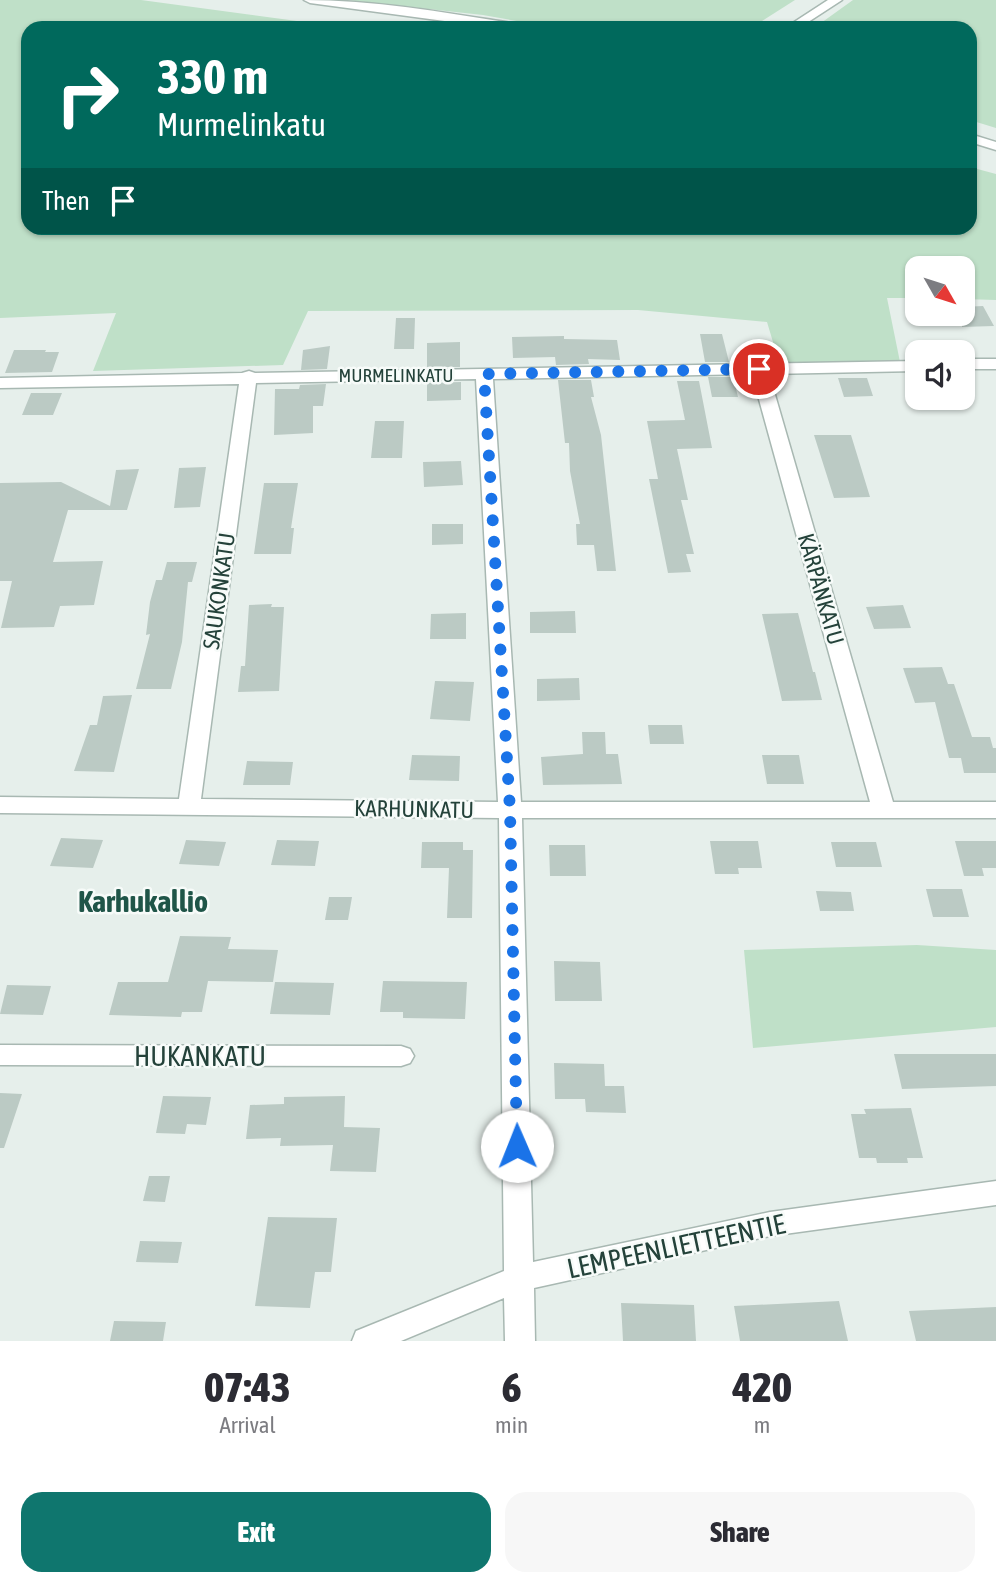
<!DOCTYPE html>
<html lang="en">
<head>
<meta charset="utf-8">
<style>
  :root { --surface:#fff; --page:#f7f7f7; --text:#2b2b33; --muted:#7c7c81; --accent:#0f766e }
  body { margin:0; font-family:"Asap Condensed",sans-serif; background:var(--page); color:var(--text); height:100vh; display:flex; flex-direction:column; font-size:26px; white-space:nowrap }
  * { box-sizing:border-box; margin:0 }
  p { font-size:23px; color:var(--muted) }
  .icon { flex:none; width:38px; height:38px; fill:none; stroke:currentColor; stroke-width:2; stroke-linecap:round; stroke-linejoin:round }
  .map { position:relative; height:1341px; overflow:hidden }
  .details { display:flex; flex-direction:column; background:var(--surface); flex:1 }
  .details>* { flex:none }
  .hud { position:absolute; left:21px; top:21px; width:956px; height:214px; border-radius:21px; box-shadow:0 2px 5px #0004; background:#00695c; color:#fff; overflow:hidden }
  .needle { width:46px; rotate:129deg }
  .buttons { position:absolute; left:905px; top:256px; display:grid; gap:14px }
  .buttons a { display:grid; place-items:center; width:70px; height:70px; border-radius:14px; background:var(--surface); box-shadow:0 2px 5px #0004; font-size:35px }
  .pin { position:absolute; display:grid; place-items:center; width:60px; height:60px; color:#fff; margin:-30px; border:4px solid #fff; border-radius:50%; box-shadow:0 2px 7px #0007 }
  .me { position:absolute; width:77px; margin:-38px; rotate:359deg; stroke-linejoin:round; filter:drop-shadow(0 0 5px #0008) }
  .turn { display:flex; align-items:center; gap:24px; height:147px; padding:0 21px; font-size:32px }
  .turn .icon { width:91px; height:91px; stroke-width:2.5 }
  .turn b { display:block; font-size:49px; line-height:60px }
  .then { display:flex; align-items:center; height:66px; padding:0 21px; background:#0003; gap:14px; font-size:26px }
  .eta { display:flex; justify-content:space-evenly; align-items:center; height:119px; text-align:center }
  .eta b { font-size:42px; font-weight:800; line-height:49px }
  .cta { display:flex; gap:14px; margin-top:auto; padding:14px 21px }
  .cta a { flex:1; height:80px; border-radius:21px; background:var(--accent); color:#fff; font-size:28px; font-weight:800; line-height:80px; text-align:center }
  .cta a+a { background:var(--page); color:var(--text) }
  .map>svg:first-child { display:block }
  .green { fill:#bfe0c8 }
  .building { fill:#bbcac4 }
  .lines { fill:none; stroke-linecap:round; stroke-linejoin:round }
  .minor-casing { stroke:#a8b8b2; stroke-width:3 }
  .tertiary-casing { stroke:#a8b8b2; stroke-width:3 }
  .minor { fill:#fff; fill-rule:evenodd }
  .tertiary { fill:#fff; fill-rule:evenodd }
  .route { stroke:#1a73e8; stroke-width:12; stroke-dasharray:0 21.6 }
  .labels { text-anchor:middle; stroke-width:5; stroke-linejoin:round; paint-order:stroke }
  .far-street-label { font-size:19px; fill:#24423a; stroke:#f7fbf9 }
  .street-label { font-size:23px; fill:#24423a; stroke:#f7fbf9 }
  .near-street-label { font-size:28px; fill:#24423a; stroke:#f7fbf9 }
  .district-label { font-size:30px; font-weight:bold; fill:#1f5548; stroke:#f7fbf9 }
</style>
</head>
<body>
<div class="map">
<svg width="996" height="1341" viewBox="0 0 996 1341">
  <rect width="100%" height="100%" fill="#e6efeb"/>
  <!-- green -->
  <path class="green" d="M0 0H141L349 28H28V228H970V167L996 174V300L963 299 962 268H917V298H887L900 362H779L767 322 638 310 308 311 283 365 93 371 116 313 0 318Z
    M346 0H795L751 28H557L483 15Z
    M853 0H996V128L970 120V28H814Z
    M917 945 996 950V1027L753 1048 744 950Z"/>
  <!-- building -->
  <path class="building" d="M983 306 994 326 962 327V307Z
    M396 318H415L414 349H394Z
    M700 334H722L729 362H705Z
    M564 336V339L617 340 620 360 588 359 589 364 556 365 555 357 513 358 512 337Z
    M460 342V367H427V343Z
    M330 346 327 369 301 370 303 350Z
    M14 350H46L45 352H59L52 372 5 373Z
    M708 377H733L738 397H712Z
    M838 378H867L873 396 844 397Z
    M558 380H591L594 397H591L601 435 616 571H597L594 545H577L576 524H580L570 471 569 443H565Z
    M677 381H699L712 448 677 449 688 500H681L694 554H686L691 572 668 573 649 479H658L647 421 685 420Z
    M461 382V400L427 401V383Z
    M326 384 323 406H313V433L274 435 275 389H299L300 385Z
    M31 393H62L53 415H22Z
    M375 421H404L402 458H371Z
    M814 435H851L870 497 834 498Z
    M461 461 463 485 424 487 423 462Z
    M206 467 200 507 174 508 179 468Z
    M139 469 127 510H68L53 562 103 561 94 605 60 606 54 627 1 628 12 581H0V483L61 482 110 506 116 470Z
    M264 483H298L291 528H294L291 554H254Z
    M432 524H463V544L432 545Z
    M167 562H197L192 582H188L182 642 171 689H136L150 634 146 635 150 602 156 580H162Z
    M272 604 271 607H284L279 691 238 692 241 666H245L249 605Z
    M903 605 911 628 874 629 866 607Z
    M575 611 576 633H530V612Z
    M466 613V639H430L431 614Z
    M798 613 813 672H815L822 700 782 701 762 614Z
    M942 667 948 684H954L972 737H990L993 748H996V773H964L961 758H949L935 702 915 703 903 668Z
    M579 678 580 700 537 701V679Z
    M435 681 474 682 470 721 430 719Z
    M132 695 114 772 74 771 90 725H97L103 696Z
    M648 725H682L684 744H650Z
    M582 732H605L606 754H618L622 784 543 785 541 757 583 754Z
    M412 755 460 756 459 781 409 780Z
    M762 755H799L804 784H767Z
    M247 761 293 762 290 785H243Z
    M61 838 103 840 93 868 50 866Z
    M186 840 226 842 219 866 179 864Z
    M277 840 319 841 315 866 271 865Z
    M710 841H758L762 868H738L739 874H715Z
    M955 841H996V868H982L984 876H964Z
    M422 842H463V850H473L472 918H447L449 868H421Z
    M831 842H876L882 867H836Z
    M549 845H585L586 876H550Z
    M926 889H962L969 917H933Z
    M816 891 851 892 854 911H820Z
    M329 897H352L348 920H325Z
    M180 936 231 937 228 949 278 950 273 982 208 981 202 1012H182L181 1017 109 1015 118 982H168Z
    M554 961 600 962 602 1001H555Z
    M383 981 467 982 465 1019 403 1018V1012H380Z
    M275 982 334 983 330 1015 270 1014Z
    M7 985 51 986 43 1015 0 1014Z
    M894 1054H996V1086L902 1089Z
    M554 1063 604 1064 605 1086H624L626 1113 586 1112 585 1099H555Z
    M0 1093 22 1094 4 1148H0Z
    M163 1096 211 1097 206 1125 187 1124 185 1134 156 1133Z
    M345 1096 344 1127 380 1128 376 1172 330 1171 333 1145 280 1146 281 1138 246 1139 250 1105 284 1104V1097Z
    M911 1108 923 1158H907L908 1163H877L876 1158H859L851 1114H866L864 1109Z
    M149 1176H170L165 1202 143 1201Z
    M268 1217 337 1218 331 1272H315L310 1308 255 1306Z
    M140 1241 182 1242 178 1263 136 1262Z
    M839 1301 848 1341H740L734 1306Z
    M621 1303 694 1305 696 1341H623Z
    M996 1307V1341H916L909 1311Z
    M114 1321 166 1322 163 1341H110Z"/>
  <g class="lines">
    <!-- minor casing -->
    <g class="minor-casing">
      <path id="minor" d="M828 0H842L799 28H785Z
        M962 359H996V369H962Z
        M917 361V371L769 374 893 802H996V818H522L533 1262 770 1212 996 1181V1205L770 1236 534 1288 535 1341H505L504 1298 401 1341H352L356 1331 504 1271 499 818 0 813V797L179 799 239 384 0 388V378L242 373 249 371 255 373ZM752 374 870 802H521L493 379ZM476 379 498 802 201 799 256 383Z
        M0 1045 401 1046 410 1049 414 1056 410 1063 401 1066 0 1065Z"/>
    </g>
    <!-- tertiary casing -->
    <g class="tertiary-casing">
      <path id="tertiary" d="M304 0C376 0 447 13 518 24L524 28H497L310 3Z
        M970 134 996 142V150L970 142Z"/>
    </g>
    <!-- minor -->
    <use href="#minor" class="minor"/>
    <!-- tertiary -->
    <use href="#tertiary" class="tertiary"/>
  </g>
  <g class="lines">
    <!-- route -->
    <path class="route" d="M517 1146 510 810 484 374 759 369"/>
  </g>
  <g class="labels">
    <!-- far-street labels -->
    <g class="far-street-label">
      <text x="396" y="382">MURMELINKATU</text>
    </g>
    <!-- street labels -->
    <g class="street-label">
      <text transform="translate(821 589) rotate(74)" y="8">KÄRPÄNKATU</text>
      <text transform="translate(219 591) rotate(-82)" y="8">SAUKONKATU</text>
      <text transform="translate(414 809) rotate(1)" y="8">KARHUNKATU</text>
    </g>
    <!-- near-street labels -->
    <g class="near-street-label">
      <text x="200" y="1066">HUKANKATU</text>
      <text transform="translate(676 1246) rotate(-12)" y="10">LEMPEENLIETTEENTIE</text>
    </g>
    <!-- district labels -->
    <g class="district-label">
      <text x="143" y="912">Karhukallio</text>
    </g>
  </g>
</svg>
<div class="buttons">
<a><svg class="needle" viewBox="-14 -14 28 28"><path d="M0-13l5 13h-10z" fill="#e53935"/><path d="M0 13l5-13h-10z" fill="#7c7c81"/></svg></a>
<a><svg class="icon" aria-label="sound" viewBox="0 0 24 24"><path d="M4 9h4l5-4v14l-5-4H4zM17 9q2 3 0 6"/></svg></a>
</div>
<div class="pin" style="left:759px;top:369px;background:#d93025"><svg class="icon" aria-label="arrive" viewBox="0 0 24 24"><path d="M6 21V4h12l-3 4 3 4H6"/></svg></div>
<svg class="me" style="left:517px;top:1146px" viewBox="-20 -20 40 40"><circle r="19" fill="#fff"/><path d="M0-13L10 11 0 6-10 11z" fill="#1a73e8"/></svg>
<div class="hud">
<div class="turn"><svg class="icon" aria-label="right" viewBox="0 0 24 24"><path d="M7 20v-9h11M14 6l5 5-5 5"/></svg><div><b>330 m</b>Murmelinkatu</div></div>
<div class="then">Then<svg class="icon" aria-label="arrive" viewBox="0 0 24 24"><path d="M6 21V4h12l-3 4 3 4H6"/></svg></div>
</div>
</div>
<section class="details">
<div class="eta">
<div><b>07:43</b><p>Arrival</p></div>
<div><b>6</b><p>min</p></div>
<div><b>420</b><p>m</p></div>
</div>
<div class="cta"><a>Exit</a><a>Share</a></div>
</section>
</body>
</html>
